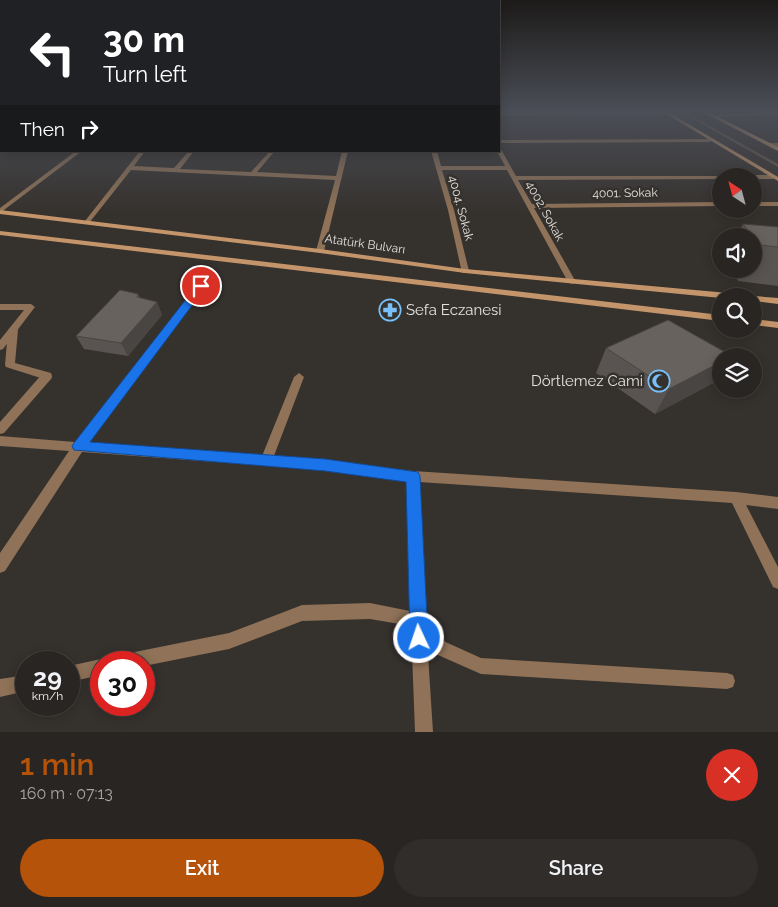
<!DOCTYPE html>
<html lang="en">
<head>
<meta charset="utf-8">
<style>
  :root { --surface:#282522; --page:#302d2a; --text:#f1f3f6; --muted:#a5a5a5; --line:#444240; --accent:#b45309 }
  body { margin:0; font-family:Raleway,sans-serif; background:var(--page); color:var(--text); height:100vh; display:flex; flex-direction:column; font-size:19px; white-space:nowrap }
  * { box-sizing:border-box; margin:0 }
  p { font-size:16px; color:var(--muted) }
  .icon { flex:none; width:28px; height:28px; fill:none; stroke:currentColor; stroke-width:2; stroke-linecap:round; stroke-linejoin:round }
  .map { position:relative; height:732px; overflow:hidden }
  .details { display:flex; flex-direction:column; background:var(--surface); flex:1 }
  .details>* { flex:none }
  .top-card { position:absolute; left:0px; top:0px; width:500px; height:152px; box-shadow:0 2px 12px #0003,0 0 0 1px var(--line); background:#202124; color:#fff; overflow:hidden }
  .needle { width:32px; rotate:324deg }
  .tools { position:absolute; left:712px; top:168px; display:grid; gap:10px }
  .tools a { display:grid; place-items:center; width:50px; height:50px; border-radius:50%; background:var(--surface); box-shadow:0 2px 12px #0003,0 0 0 1px var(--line); font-size:25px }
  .speed { position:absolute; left:15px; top:651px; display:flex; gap:10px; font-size:25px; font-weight:700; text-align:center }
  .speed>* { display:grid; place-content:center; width:65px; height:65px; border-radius:50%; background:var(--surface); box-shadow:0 2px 12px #0003,0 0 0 1px var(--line); line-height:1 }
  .speed small { font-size:12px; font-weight:400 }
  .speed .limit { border:8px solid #d22; background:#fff; color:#111 }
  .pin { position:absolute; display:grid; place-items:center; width:42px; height:42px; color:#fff; margin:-21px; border:2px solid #fff; border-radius:50%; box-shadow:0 1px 5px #0007 }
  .me { position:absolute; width:55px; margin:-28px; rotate:357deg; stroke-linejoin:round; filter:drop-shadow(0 0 4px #0008) }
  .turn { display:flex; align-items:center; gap:18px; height:105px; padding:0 20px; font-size:22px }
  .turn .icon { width:65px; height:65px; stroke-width:2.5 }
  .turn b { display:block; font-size:35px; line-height:42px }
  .then { display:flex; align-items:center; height:48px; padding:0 20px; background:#0003; gap:10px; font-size:19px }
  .round { display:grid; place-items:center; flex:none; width:52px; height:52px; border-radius:26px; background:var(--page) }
  .head { display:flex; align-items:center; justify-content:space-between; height:85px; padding:0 20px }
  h1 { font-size:30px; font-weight:600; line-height:38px; color:var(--accent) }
  .button { display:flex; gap:10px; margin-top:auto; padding:10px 20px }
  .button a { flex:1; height:58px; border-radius:30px; background:var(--accent); color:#fff; font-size:20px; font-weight:600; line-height:58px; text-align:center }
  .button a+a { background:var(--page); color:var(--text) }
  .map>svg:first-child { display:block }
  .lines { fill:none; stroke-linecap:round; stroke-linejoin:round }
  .stream { fill:#645545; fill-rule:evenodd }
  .lane { fill:#8f7257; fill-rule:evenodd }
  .street { fill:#8f7257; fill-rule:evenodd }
  .secondary { fill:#c4956a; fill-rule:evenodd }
  .wall { fill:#595451 }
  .shaded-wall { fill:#484542 }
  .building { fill:#67625e; stroke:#484542 }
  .route { fill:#1a73e8; stroke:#114b97 }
  .labels { text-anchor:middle; stroke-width:5; stroke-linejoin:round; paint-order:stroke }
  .far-street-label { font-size:12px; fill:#e3e0de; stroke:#35312d }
  .poi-label { font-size:15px; fill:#e3e0de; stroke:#35312d; text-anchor:start }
</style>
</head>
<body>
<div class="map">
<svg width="778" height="732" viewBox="0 0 778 732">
  <rect width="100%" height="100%" fill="#35312d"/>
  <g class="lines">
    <!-- stream -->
    <path class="stream" d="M681 112H685L778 164V167Z"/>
    <!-- lane -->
    <path class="lane" d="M13 327 18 330 15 363 51 373 52 376 51 379 47 380 6 367 5 365 8 330Z
      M299 373 304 377 272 461 270 465 266 466 262 465 260 461 294 377Z
      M419 630 481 658 727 673 733 675 735 681 733 687 727 689 481 674 413 644 411 638 413 632Z"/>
    <!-- street -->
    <path class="street" d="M668 112 666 114 499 115V113Z
      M771 112H778V114L713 117 711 116Z
      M712 139 710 142 499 143V140Z
      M770 143H778V147L768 146Z
      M499 149 502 151 516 176H723H721V179L518 180 532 204 721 202V206L534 208 576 282 572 284 568 282 507 170H442L454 210 469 271 465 273H462L448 210 431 151H437L441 166H505L497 151H499Z
      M76 151H82L0 213V208Z
      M140 151H145L134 166 174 168 189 151H194L180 169 251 172 270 151H275L257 172 336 176 342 151H348L324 251 320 253 316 251 335 180 131 170 89 223H85V221Z
      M754 175H773L776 177 773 179H754V176H752Z
      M754 202H778V206H754Z
      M209 270H212L216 272 88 443 325 460 413 471 736 492 778 497V509L746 505 778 567V589L773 587 732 503 419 482 422 561 433 732H415L411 626 370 619 302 621 229 649 144 666V662H117L119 656 125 654 229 633 302 605 370 603 410 611 407 480 325 470 82 452 5 571 0 573V553L69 451 0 446V436L75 442Z
      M0 304H31L35 307 3 349 0 350V340L24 310H0Z
      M47 372 52 376 51 379 4 433 0 434V422L43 373Z
      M101 659 107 662H101V675L69 682V666Z
      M26 675V691L0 697V679Z"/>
    <!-- secondary -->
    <path class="secondary" d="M663 112H668L778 177V181Z
      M703 112H708L778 147V151Z
      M0 210 320 249 465 269 728 293 732 296H721V298L465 273 320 253 0 214Z
      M0 231 721 315V321L0 235Z
      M754 296 778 298V304L754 301Z
      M754 319 778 322V328L754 325Z"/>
  </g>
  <!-- wall -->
  <path class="wall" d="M743 224 778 227V286L738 281 730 269H754V236H736Z
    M138 294 140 298 157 302 162 315 128 356 84 349 76 336Z
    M606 348 721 356V374L717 381 655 414 596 373Z"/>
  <!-- shaded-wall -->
  <path class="shaded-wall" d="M157 302 162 315 128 356 121 343Z
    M721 362V374L717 381 655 414 669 389Z"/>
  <!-- building -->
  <path class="building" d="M743 224 778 227V247L759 245 754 238V236H752Z
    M120 290 138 294 137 297 157 302 121 343 76 336Z
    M668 320 732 356H721V362L669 389 606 348Z"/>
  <!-- sky -->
  <linearGradient id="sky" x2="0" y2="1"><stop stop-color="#1d1b19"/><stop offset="0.52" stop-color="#4b4e57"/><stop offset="1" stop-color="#4b4e57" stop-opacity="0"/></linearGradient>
  <rect width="778" height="214" fill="url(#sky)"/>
  <!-- route -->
  <path class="route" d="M201 283 205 284V288L90 442 325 459 418 472 420 476 428 638 425 644 419 647 412 644 410 638 406 482 325 471 74 450 72 446 74 443 198 284Z"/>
  <!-- icons -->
  <defs>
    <g id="pharmacy-ring" transform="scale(1.125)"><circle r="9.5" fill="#35312d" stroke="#79bff8" stroke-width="1.5"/><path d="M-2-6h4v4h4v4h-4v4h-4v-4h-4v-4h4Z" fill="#79bff8"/></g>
    <g id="mosque-ring" transform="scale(1.125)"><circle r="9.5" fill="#35312d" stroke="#79bff8" stroke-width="1.5"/><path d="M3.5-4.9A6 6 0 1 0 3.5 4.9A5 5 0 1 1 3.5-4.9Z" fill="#79bff8"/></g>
  </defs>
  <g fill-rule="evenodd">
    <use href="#pharmacy-ring" x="390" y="310"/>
    <use href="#mosque-ring" x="659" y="381"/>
  </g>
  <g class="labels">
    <!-- far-street labels -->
    <g class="far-street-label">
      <text transform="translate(625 193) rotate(-1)" y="4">4001. Sokak</text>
      <text transform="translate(461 208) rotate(75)" y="4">4004. Sokak</text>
      <text transform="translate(545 211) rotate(61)" y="4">4002. Sokak</text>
      <text transform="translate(365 244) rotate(8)" y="4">Atatürk Bulvarı</text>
    </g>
    <!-- poi labels -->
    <g class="poi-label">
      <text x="406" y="315">Sefa Eczanesi</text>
      <text x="643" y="386" text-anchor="end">Dörtlemez Cami</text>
    </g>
  </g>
</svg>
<div class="tools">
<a><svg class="needle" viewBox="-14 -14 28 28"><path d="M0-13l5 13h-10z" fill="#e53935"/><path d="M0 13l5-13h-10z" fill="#a5a5a5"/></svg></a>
<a><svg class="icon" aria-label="sound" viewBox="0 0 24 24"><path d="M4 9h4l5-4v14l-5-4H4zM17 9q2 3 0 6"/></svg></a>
<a><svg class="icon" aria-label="search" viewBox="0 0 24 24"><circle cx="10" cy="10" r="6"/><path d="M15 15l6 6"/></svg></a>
<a><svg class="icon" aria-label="layers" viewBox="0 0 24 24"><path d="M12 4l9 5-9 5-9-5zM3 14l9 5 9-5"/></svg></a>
</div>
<div class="speed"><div>29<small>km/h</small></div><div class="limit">30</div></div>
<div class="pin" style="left:201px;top:286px;background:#d93025"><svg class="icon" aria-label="arrive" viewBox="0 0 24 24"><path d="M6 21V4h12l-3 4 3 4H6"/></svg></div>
<svg class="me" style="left:419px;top:638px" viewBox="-20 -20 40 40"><circle r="17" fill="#1a73e8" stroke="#fff" stroke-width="3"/><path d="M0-11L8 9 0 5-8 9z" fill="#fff"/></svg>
<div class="top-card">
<div class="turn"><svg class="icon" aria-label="left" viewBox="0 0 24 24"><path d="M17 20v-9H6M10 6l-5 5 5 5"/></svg><div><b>30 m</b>Turn left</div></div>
<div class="then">Then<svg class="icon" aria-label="right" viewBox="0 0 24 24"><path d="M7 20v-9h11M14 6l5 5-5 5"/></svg></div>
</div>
</div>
<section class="details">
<div class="head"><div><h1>1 min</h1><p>160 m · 07:13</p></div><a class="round" style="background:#d93025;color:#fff"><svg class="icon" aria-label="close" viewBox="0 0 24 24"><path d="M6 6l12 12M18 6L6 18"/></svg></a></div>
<div class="button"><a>Exit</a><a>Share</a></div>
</section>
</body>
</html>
